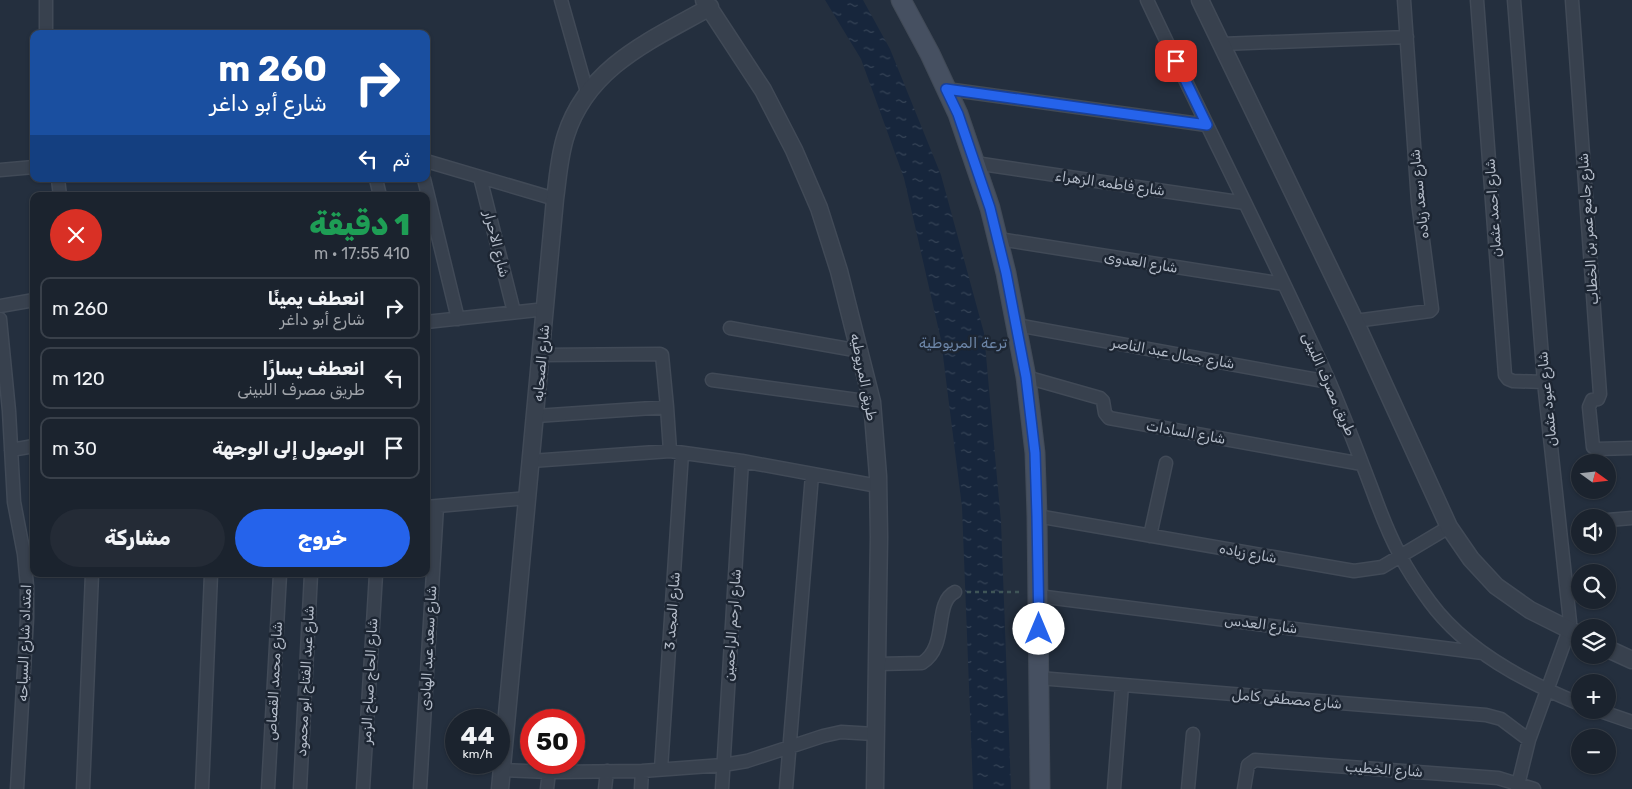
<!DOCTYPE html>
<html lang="ar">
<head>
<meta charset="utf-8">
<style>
  :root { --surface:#1b232e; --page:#242b36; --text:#f1f3f6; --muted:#a0a4aa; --line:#39404a; --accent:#2563eb }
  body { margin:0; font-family:Rubik,Cairo,sans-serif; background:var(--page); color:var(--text); direction:rtl; height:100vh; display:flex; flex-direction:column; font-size:19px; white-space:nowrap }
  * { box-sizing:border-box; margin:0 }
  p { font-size:16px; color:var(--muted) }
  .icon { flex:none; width:28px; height:28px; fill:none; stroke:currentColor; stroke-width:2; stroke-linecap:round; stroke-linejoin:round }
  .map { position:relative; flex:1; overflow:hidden; direction:ltr }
  .panel { position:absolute; left:30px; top:192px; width:400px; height:385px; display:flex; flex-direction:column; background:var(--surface); border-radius:10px; box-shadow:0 1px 4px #0004,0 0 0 1px var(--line); direction:rtl }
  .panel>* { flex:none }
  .top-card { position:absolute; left:30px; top:30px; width:400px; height:152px; border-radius:10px; box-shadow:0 1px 4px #0004,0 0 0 1px var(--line); direction:rtl; background:#1a4fa0; color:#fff; overflow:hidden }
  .needle { width:32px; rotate:105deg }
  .tools { position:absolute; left:1571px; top:454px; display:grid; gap:10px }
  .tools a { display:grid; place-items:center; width:45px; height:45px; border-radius:50%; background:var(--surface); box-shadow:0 1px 4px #0004,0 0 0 1px var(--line); font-size:25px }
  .speed { position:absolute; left:445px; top:709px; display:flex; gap:10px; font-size:25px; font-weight:700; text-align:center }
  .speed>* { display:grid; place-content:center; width:65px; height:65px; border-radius:50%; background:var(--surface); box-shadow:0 1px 4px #0004,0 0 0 1px var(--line); line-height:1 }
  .speed small { font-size:12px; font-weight:400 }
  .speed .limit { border:8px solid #d22; background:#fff; color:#111 }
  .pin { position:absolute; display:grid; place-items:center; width:42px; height:42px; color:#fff; margin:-21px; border-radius:10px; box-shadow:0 2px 8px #0006 }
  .me { position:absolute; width:55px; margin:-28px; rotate:0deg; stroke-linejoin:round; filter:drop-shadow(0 0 4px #0008) }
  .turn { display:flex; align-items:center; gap:18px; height:105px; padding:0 20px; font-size:22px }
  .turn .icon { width:65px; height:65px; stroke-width:2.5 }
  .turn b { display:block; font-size:35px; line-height:42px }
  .then { display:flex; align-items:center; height:48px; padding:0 20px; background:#0003; gap:10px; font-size:19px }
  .round { display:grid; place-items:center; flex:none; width:52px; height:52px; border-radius:26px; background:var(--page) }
  .headline { display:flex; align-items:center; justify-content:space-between; height:85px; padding:0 20px }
  h1 { font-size:30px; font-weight:800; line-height:38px; color:#1e9e55 }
  .primary-button { display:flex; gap:10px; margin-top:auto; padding:10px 20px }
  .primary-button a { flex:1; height:58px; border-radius:30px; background:var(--accent); color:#fff; font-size:20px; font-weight:800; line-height:58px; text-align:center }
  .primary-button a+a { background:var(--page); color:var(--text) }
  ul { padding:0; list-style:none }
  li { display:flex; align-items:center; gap:15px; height:62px; margin:0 10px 8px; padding:0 10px; border:2px solid var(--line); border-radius:10px }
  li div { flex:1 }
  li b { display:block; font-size:19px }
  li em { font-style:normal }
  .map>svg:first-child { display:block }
  .water { fill:url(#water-ripples) }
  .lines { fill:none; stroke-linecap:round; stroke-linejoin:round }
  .minor-casing { stroke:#414a57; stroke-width:15 }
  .tertiary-casing { stroke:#414a57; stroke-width:19 }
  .secondary-casing { stroke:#414a57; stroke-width:21 }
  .path { stroke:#3f5557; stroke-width:2.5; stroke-dasharray:4 4; stroke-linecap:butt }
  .minor { stroke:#38414e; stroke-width:12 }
  .tertiary { stroke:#38414e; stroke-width:16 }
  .secondary { stroke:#465061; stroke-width:19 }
  .route-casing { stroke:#184099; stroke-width:12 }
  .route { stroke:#2563eb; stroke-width:9 }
  .labels { text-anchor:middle; stroke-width:5; stroke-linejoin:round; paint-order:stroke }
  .street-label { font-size:14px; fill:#b4bcc9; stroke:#1d2633 }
  .water-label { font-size:15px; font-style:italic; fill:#6d86a8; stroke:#1d2633 }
</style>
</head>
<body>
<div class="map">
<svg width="1632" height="789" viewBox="0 0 1632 789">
  <defs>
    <pattern id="water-ripples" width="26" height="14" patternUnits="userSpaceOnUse" patternTransform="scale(1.25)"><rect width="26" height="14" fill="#17263c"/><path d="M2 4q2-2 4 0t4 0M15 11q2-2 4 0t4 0" fill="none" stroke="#364457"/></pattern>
  </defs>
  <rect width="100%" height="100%" fill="#242f3e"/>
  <!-- water -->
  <path class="water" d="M825 0H863L890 49 941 175 984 333 1001 522 1011 789H973L962 507 941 340 904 178 861 59Z"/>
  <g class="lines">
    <!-- minor casing -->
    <g class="minor-casing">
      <path id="minor" d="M561 0 587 92
        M1147 0C1207 128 1272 253 1329 381 1345 418 1359 455 1373 492 1381 514 1389 535 1400 555 1408 571 1419 587 1430 602 1466 651 1525 682 1580 704
        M1477 0 1505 375 1508 379 1513 381 1544 382
        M1514 0 1544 382 1570 622 1569 630 1529 740 1517 789
        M1572 0 1600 394 1598 399 1592 400 1589 407 1593 447 1597 449 1632 448
        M46 34V0
        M1222 44 1407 37
        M946 89 1207 125
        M426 161 555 199
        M975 163 1245 203
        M0 170 34 167
        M480 177 514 312
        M58 179 60 196
        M376 179 380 196
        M424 179 458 319
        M999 239 1284 284
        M0 306 34 300
        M0 319 9 411 14 502 24 554 27 586V618L17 789
        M1355 321 1430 311 1432 309 1418 202 1404 0
        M426 322 546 309
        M1016 325 1329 382
        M730 328 860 351
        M541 355 660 354 662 355 667 407
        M1026 377 1100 398 1103 401 1105 413 1109 418 1362 464
        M712 380 872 402
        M536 416 667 407 670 451
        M11 450 34 446
        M531 461 670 451 742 461 878 486
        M426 507 528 498
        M1037 516 1354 571 1382 567 1449 527
        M1608 520 1632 518
        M1150 536 1166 463
        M1038 596 1483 653
        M877 664 922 663C949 646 933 603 955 592
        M1039 678 1486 715 1501 719 1529 740
        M1597 710 1632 722
        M661 769 682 453
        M501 770 549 772 642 771 723 765 747 761 823 736 841 732 875 734
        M83 789 92 574
        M202 789 211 574
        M268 789 280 574
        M300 789 311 574
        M363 789 376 574
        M420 789 437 506
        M547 789 549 772
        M605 789 607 771
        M641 789 642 771
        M722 789 742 461
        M786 789 812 475
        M1114 789 1122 685
        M1188 789 1193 734
        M1244 789 1248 765 1255 760 1498 778 1534 789"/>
    </g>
    <!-- tertiary casing -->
    <g class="tertiary-casing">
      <path id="tertiary" d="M704 0 763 90 794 150 819 208 839 271 872 402 878 476 879 537 875 789
        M1200 0 1355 321 1449 527 1471 559 1496 586 1530 610 1580 635
        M1608 649 1632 660
        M500 789 555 199C558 178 559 156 566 135 588 66 652 40 710 7"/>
    </g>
    <!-- secondary casing -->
    <g class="secondary-casing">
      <path id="secondary" d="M901 0 930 54 958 114 990 208 1006 273 1026 377 1035 453 1037 516 1040 789"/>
    </g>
    <!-- path -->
    <path class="path" d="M967 592H1022"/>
    <!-- minor -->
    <use href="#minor" class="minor"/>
    <!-- tertiary -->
    <use href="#tertiary" class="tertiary"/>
    <!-- secondary -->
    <use href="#secondary" class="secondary"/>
  </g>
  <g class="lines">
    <!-- route casing -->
    <g class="route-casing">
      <path id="route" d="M1039 629 1037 516 1035 453 1026 377 1006 273 990 208 958 114 946 89 1207 125 1176 61"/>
    </g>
    <!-- route -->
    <use href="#route" class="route"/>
  </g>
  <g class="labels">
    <!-- street labels -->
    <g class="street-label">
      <text transform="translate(1110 183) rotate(8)" y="5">شارع فاطمه الزهراء</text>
      <text transform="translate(1419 194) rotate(-96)" y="5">شارع سعد زياده</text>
      <text transform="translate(1493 208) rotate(-94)" y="5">شارع احمد عثمان</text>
      <text transform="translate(1588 229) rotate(-94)" y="5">شارع جامع عمر بن الخطاب</text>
      <text transform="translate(497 244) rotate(76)" y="5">شارع الاحرار</text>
      <text transform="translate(1141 262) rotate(9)" y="5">شارع العدوى</text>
      <text transform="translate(1173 353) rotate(10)" y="5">شارع جمال عبد الناصر</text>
      <text transform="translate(541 363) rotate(-85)" y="5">شارع الصحابه</text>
      <text transform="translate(864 377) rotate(79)" y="5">طريق المريوطيه</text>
      <text transform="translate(1329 384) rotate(66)" y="5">طريق مصرف اللبينى</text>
      <text transform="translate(1547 399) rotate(-96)" y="5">شارع عبود عثمان</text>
      <text transform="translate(1186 432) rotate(10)" y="5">شارع السادات</text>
      <text transform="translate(1248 553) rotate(10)" y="5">شارع زياده</text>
      <text transform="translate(672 611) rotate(-86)" y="5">شارع المجد 3</text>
      <text transform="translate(1261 624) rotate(7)" y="5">شارع العدس</text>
      <text transform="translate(732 625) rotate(-86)" y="5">شارع ارحم الراحمين</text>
      <text transform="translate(24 643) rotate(-88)" y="5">امتداد شارع السياحه</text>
      <text transform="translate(428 648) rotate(-87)" y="5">شارع سعد عبد الهادى</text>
      <text transform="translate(274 681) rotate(-87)" y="5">شارع محمد القصاص</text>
      <text transform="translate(305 681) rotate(-87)" y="5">شارع عبد الفتاح ابو محمود</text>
      <text transform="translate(369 681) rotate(-87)" y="5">شارع الحاج صباح الزمر</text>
      <text transform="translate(1287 699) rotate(5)" y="5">شارع مصطفى كامل</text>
      <text transform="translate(1384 769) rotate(4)" y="5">شارع الخطيب</text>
    </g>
    <!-- water labels -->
    <g class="water-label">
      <text x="963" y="348">ترعة المريوطية</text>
    </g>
  </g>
</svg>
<div class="tools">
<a><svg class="needle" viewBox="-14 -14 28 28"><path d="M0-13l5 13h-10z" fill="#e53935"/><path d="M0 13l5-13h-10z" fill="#a0a4aa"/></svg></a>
<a><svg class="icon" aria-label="sound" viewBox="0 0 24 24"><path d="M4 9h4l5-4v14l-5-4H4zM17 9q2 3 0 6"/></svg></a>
<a><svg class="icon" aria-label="search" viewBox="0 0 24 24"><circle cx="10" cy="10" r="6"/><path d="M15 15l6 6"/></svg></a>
<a><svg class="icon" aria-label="layers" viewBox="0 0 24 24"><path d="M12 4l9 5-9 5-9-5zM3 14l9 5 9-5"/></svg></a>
<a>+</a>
<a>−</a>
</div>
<div class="speed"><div>44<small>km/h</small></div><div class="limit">50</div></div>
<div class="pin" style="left:1176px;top:61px;background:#d93025"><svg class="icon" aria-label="arrive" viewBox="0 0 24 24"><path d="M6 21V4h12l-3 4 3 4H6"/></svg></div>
<svg class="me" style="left:1039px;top:629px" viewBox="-20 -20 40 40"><circle r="19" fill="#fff"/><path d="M0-13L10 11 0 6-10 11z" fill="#2563eb"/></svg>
<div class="top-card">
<div class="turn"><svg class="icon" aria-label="right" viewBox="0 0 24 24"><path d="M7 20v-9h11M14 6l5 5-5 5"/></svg><div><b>260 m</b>شارع أبو داغر</div></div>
<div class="then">ثم<svg class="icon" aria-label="left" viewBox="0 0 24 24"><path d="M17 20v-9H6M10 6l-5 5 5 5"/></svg></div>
</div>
<section class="panel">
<div class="headline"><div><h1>1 دقيقة</h1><p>410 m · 17:55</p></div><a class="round" style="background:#d93025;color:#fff"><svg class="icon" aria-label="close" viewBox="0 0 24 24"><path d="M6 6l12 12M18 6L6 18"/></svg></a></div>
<ul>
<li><svg class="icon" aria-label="right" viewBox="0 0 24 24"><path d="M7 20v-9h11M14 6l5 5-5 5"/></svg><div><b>انعطف يمينًا</b><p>شارع أبو داغر</p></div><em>260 m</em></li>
<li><svg class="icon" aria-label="left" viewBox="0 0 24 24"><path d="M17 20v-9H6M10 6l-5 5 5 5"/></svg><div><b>انعطف يسارًا</b><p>طريق مصرف اللبينى</p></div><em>120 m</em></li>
<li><svg class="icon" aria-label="arrive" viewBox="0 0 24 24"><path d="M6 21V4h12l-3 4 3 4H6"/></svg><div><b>الوصول إلى الوجهة</b></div><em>30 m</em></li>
</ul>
<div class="primary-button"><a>خروج</a><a>مشاركة</a></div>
</section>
</div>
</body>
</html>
